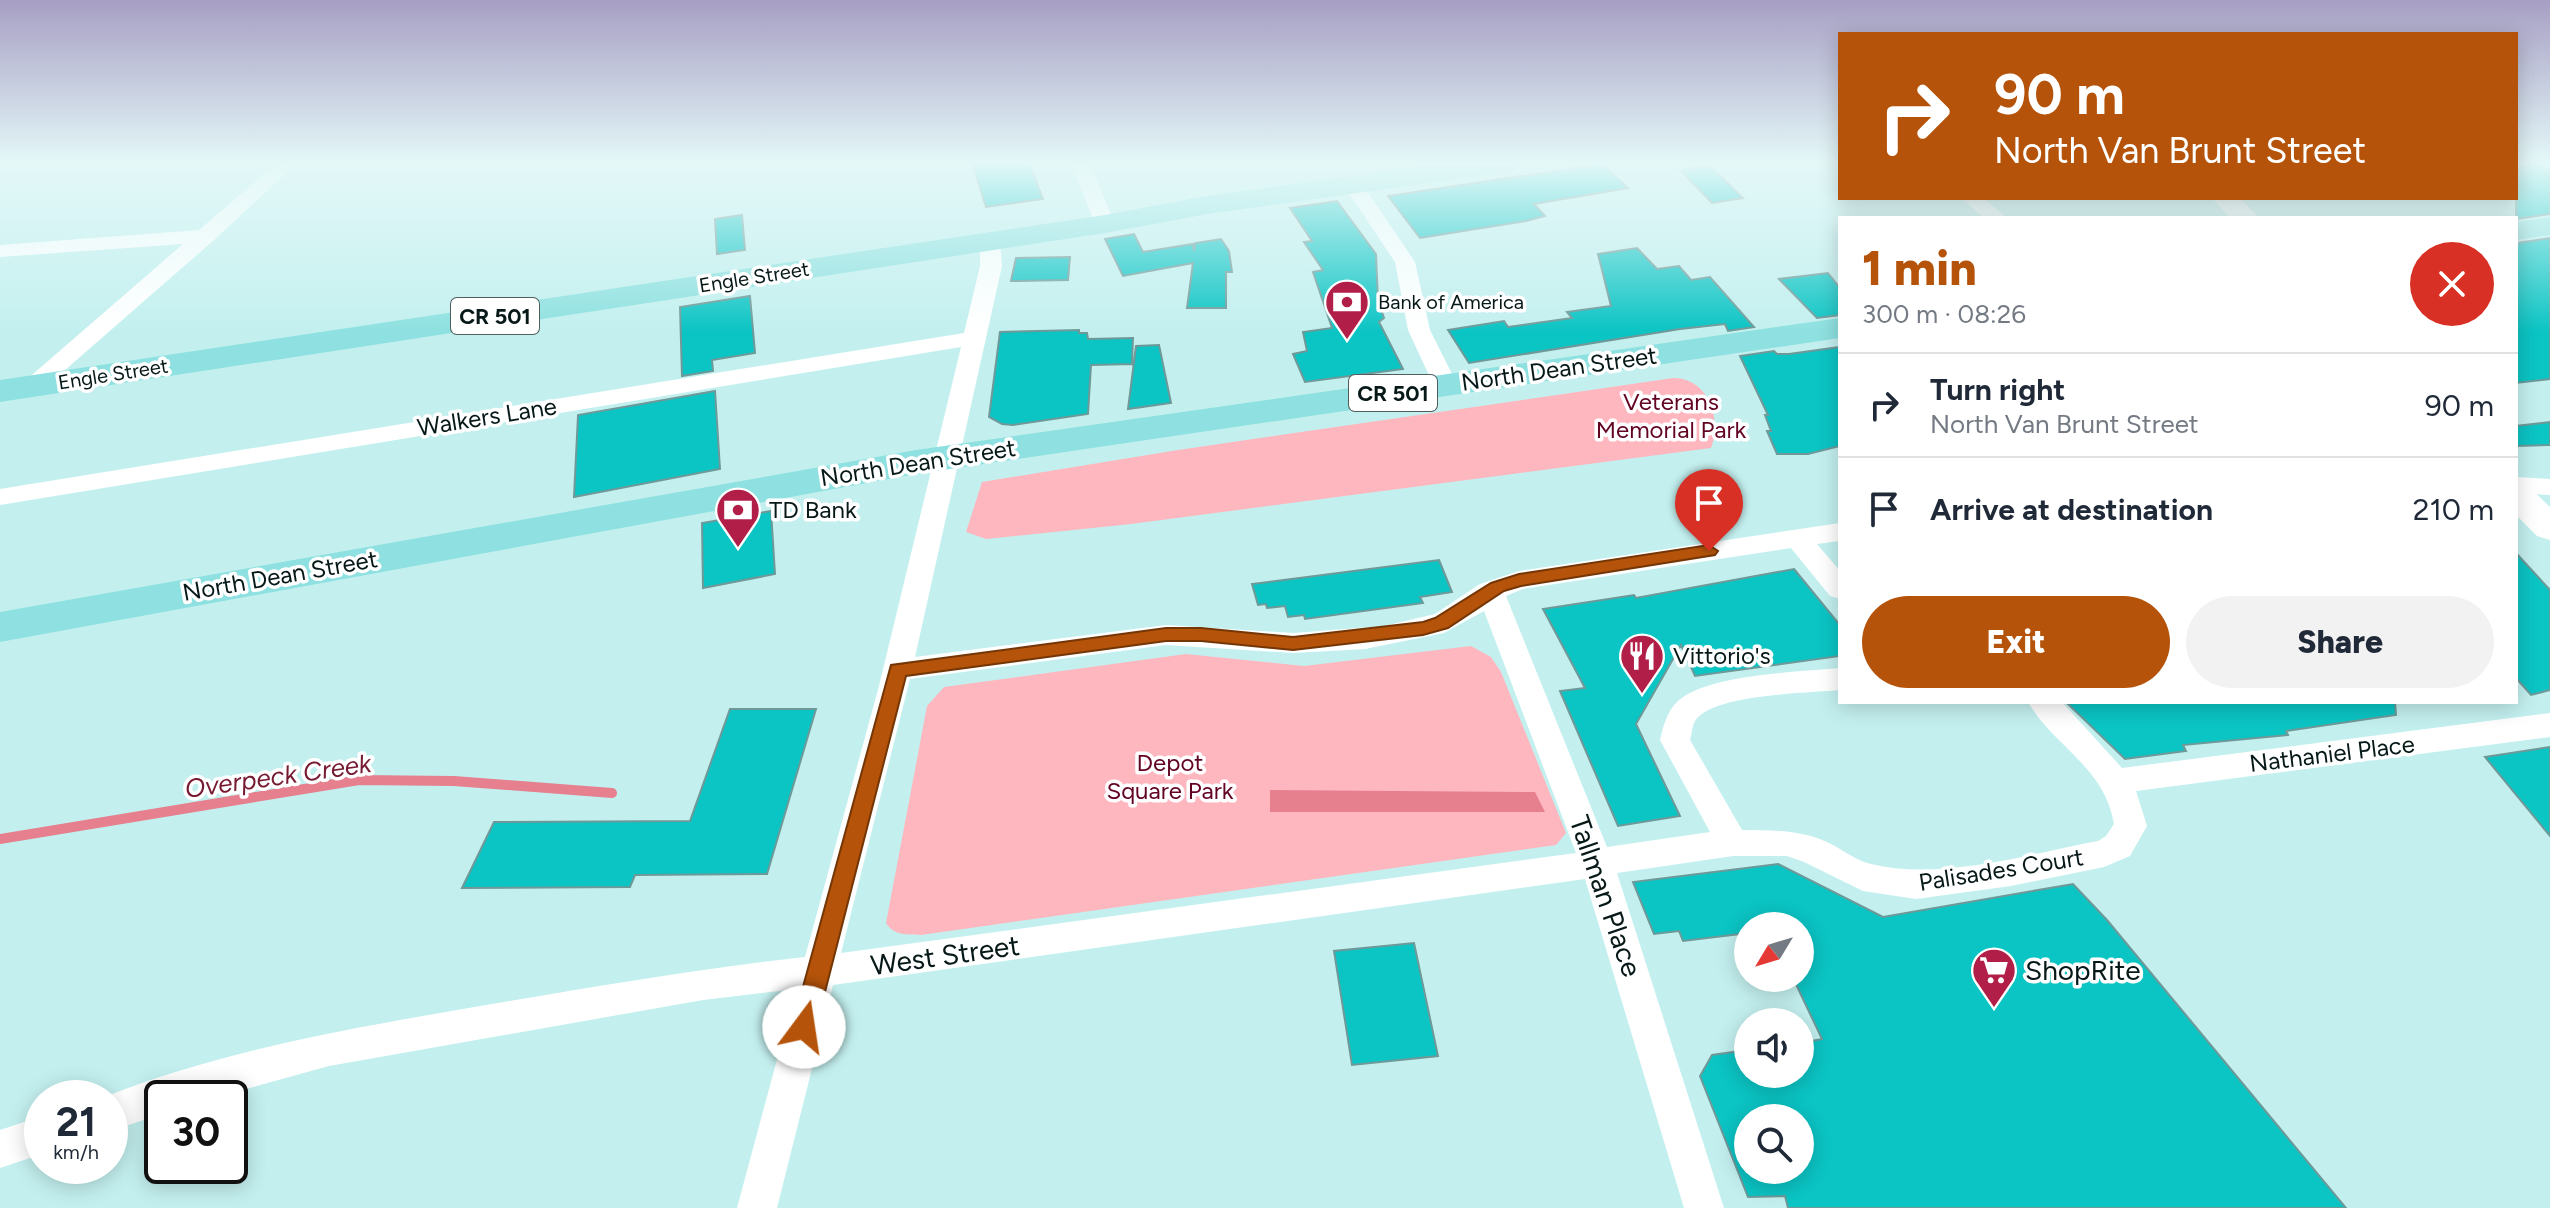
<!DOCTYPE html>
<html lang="en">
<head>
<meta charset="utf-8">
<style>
  :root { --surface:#fff; --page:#f2f2f3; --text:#1f2937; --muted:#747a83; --line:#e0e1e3; --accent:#b45309 }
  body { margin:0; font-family:Figtree,sans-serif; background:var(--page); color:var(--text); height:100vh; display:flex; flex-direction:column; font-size:30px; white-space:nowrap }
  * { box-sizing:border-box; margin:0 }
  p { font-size:26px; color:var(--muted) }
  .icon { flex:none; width:44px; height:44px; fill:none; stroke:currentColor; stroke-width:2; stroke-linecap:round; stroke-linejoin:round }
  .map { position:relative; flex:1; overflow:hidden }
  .panel { position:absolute; left:1838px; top:216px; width:680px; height:488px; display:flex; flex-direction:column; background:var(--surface); border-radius:0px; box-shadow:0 4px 20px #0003 }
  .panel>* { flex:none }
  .guide { position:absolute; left:1838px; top:32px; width:680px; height:168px; border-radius:0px; box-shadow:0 4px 20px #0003; background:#b45309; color:#fff; overflow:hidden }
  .needle { width:52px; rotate:232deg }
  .tools { position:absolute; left:1734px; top:912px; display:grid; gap:16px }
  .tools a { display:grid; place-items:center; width:80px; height:80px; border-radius:50%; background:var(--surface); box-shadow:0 4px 20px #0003; font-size:40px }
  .speed { position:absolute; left:24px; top:1080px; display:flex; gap:16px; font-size:40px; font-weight:700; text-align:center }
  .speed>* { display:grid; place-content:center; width:104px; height:104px; border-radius:50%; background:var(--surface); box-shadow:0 4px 20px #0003; line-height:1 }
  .speed small { font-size:20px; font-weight:400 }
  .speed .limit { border:4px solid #111; border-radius:12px; background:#fff; color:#111 }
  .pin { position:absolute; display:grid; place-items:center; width:68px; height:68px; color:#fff; margin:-82px -34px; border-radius:50% 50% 50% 0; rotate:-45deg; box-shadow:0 0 8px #0007 }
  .pin .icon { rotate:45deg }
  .me { position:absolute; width:88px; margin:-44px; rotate:14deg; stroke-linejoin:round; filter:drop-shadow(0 0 6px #0008) }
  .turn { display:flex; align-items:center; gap:28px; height:168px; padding:0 24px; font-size:36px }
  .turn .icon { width:104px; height:104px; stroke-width:2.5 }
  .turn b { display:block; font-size:56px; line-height:68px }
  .round { display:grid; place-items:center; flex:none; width:84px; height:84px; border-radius:42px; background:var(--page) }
  .overview { display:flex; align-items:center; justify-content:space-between; height:136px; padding:0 24px }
  h1 { font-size:48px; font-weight:800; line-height:60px; color:var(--accent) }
  .cta { display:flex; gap:16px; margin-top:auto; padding:16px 24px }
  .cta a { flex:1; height:92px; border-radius:48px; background:var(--accent); color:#fff; font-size:32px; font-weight:800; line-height:92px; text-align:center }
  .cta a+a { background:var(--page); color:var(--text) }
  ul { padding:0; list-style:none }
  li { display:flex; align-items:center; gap:24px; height:104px; padding:0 24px; border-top:2px solid var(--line) }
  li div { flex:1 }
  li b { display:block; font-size:30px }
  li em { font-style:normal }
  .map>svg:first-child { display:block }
  .green { fill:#feb7bf }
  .water { fill:#e6808f }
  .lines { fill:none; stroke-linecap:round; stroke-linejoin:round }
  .stream { stroke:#e6808f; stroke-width:10 }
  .building { fill:#0bc4c4; stroke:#6f9999; stroke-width:2; fill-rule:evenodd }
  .street { fill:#fff; fill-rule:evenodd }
  .secondary { fill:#fff; fill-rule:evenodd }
  .primary { fill:#8ee1e0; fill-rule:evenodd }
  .route { fill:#b45309; stroke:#753606; stroke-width:2 }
  .labels { text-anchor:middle; stroke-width:7; stroke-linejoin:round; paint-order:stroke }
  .far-street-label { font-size:20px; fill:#071818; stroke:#fff }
  .far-poi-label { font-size:20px; fill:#071818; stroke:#fff; text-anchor:start }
  .shield { fill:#fff; stroke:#515d5d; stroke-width:2 }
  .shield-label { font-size:22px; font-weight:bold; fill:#071818 }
  .street-label { font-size:24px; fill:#071818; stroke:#fff }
  .park-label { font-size:24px; fill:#620322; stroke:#fff }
  .poi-label { font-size:24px; fill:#071818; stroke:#fff; text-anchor:start }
  .water-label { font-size:26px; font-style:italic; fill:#751a31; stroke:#fff }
  .near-street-label { font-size:28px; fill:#071818; stroke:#fff }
  .near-poi-label { font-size:28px; fill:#071818; stroke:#fff; text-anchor:start }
</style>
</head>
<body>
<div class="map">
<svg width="2550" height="1208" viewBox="0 0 2550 1208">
  <rect width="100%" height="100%" fill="#c3f0ef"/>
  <!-- green -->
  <path class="green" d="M1673 378C1709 378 1722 419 1711 448L1131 524 986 539 966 532 982 482 1178 450Z
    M1471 646 1491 657 1501 672 1566 833 1556 845 921 935C907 934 894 936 886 923L927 706 944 687 1186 654 1304 666Z"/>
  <!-- water -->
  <path class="water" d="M1270 790 1535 792 1545 812H1270Z"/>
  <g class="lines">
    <!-- stream -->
    <path class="stream" d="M0 839 359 780 454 781 612 793"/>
  </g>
  <!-- building -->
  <path class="building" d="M972 163H1029L1043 199 986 207Z
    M2516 163H2539L2550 171V214L2516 219Z
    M1602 164 1628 188 1534 204 1545 216 1526 221 1420 238 1388 196Z
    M1710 166 1743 198 1712 203 1680 170Z
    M1337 201 1376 254 1378 301 1384 318 1379 322 1403 369 1305 382 1293 354 1307 351 1303 332 1332 328 1313 272 1323 270 1304 242 1312 241 1290 208Z
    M742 215 745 250 717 254 715 219Z
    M1134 234 1143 252 1193 244 1194 251 1195 243 1221 239 1229 251 1232 272H1226V308H1187L1193 263 1123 276 1105 239Z
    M2550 238V379L2516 383V243Z
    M1637 248 1657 269 1679 266 1691 280 1710 277 1754 327 1728 331 1725 324 1680 329 1469 363 1448 330 1504 321 1508 327 1572 318 1567 312 1611 306 1598 254Z
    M1070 257 1068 280 1011 281 1016 258Z
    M1828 273 1840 288V315L1817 318 1779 279Z
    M750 296 755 353 712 360 713 371 682 376 680 307Z
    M1079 330V333H1087L1088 339 1133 338 1132 364 1091 365 1088 414 1013 425 1002 424 989 417 1000 332Z
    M1159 345 1171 403 1128 409 1136 346Z
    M1840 347V446L1808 454H1777L1767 431H1771L1765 415H1768L1740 356 1774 351 1777 354H1789Z
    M715 391 720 469 574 497 578 415Z
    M2550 422V445L2516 446V426Z
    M771 511 775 574 703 588 702 523Z
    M2516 553 2550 590V690L2531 695 2516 678Z
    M1439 560 1452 592 1420 597 1423 603 1305 619 1304 615 1288 617 1285 606 1267 608 1266 604 1258 605 1252 584Z
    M1794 569 1840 625V656L1695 676 1681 645 1636 724 1680 816 1618 826 1560 691 1585 688 1543 609 1634 595 1636 598Z
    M2066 702H2395L2396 715 2286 731 2288 735 2183 745 2186 751 2125 759Z
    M730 709H816L767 874 635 875 630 887 462 888 494 822 690 821Z
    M2550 747V836L2485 757Z
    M1778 864 1883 917 2073 884 2107 920 2346 1208H1788L1785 1196 1748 1197 1700 1076 1712 1055 1748 1050V1074H1800V1043L1822 1039 1793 978H1800V926H1748V933L1683 941 1679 931 1654 934 1633 882ZM1748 1118H1800V1170H1748Z
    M1414 943 1438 1056 1352 1065 1334 951Z"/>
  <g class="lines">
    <!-- street -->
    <path class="street" d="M277 163H297L214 240 41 391H25L21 386 25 381 183 244 0 257V245L199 230Z
      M1071 163H1090L1115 224 1112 228 1105 230 1095 224Z
      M1354 180 1361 182 1415 262 1430 330 1458 386 1454 391H1438L1434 386 1408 330 1395 262 1344 186Z
      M1961 198H1983L2007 218H1984Z
      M990 235 1000 241 1002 266 915 657 1166 625 1294 633 1384 626 1435 614 1480 584 1519 571 1840 523V541L1817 544 1840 571V599L1830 596 1791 548 1523 589 1506 596 1607 847 1710 832 1660 740C1663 727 1667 711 1678 701 1708 674 1799 672 1840 668V690C1810 693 1711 694 1695 721 1692 726 1692 734 1690 740L1742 830C1772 830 1799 830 1827 842 1842 849 1856 861 1871 864 1940 881 2029 854 2098 841L2106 836 2114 824C2105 767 2053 746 2028 702H2062L2122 768 2550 713V737L2136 791 2147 826 2130 856 2104 867 2011 886 1916 899 1863 891 1804 862 1787 856H1733L1617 873 1724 1208H1684L1585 879 833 985 777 1208H737L796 989 703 1000 329 1066 214 1098H162V1114L110 1131V1098H102C222 1050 353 1028 480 1006 588 988 696 969 805 957L879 686 961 347 0 505V489L964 333 980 266V241ZM1484 611 1576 853 841 953 910 679 1166 645 1294 653 1365 649 1444 633Z
      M2516 477 2550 479V495L2516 493Z
      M42 1116V1154L0 1168V1130Z"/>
    <!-- secondary -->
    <path class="secondary" d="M2212 198H2240L2259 218H2230Z
      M2516 483 2528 486 2550 507V540L2537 536 2516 515Z"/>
    <!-- primary -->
    <path class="primary" d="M1445 163H1521L1517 169 1507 172 1207 214 1105 233 0 402V380L1105 215 1207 196Z
      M2550 217V235L2516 240V222Z
      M1840 318V338L916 474 0 642V612L916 450Z"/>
  </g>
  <!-- sky -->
  <linearGradient id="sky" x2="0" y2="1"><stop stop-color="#a79fc4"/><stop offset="0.49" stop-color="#e4f8f8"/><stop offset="1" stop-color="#e4f8f8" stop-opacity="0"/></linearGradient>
  <rect width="2550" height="332" fill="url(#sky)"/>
  <!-- route -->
  <path class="route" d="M1709 545 1718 551 1715 555 1521 586 1504 591 1448 628 1423 635 1293 650 1201 641H1166L906 676 816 1027 812 1034 804 1038 795 1034 792 1027 891 665 1166 628H1201L1293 637 1423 622 1435 618 1491 583 1519 574Z"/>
  <!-- icons -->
  <defs>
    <g id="bank-pin" transform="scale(2.3)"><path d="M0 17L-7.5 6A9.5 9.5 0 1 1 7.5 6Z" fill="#b11e48" stroke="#fff"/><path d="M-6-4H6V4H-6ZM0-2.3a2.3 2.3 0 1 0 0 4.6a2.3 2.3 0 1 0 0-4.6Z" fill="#fff"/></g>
    <g id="restaurant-pin" transform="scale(2.3)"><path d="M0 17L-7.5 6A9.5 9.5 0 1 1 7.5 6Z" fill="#b11e48" stroke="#fff"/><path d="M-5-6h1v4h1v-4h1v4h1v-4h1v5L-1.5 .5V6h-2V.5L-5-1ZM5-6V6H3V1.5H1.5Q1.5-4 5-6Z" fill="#fff"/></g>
    <g id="supermarket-pin" transform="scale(2.3)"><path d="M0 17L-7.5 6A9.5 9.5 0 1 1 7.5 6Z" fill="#b11e48" stroke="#fff"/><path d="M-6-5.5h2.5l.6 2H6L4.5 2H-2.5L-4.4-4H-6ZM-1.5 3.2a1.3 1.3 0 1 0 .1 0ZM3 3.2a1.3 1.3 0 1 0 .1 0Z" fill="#fff"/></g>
  </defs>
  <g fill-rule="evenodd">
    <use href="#bank-pin" x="1347" y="302"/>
    <use href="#bank-pin" x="738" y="510"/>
    <use href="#restaurant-pin" x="1642" y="656"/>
    <use href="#supermarket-pin" x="1994" y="970"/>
  </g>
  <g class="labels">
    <!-- far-street labels -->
    <g class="far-street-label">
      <text transform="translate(754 277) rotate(-9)" y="7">Engle Street</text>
      <text transform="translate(113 374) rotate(-9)" y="7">Engle Street</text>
    </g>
    <!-- far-poi labels -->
    <g class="far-poi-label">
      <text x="1378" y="309">Bank of America</text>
    </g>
    <!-- shield labels -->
    <g class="shield">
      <rect x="451" y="298" width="88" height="36" rx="6"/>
      <rect x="1349" y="375" width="88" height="36" rx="6"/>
    </g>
    <g class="shield-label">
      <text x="495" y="324">CR 501</text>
      <text x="1393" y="401">CR 501</text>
    </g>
    <!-- street labels -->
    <g class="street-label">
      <text transform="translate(1559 369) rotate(-8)" y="8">North Dean Street</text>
      <text transform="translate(487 417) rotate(-9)" y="8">Walkers Lane</text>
      <text transform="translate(918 463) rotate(-9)" y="8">North Dean Street</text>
      <text transform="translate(280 576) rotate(-10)" y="8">North Dean Street</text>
      <text transform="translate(2332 754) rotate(-7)" y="8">Nathaniel Place</text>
      <text transform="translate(2001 870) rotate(-9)" y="8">Palisades Court</text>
    </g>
    <!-- park labels -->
    <g class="park-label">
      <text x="1671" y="410">Veterans<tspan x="1671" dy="28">Memorial Park</tspan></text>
      <text x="1170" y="771">Depot<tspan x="1170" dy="28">Square Park</tspan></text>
    </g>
    <!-- poi labels -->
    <g class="poi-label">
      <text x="769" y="518">TD Bank</text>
      <text x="1673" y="664">Vittorio's</text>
    </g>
    <!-- water labels -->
    <g class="water-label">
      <text transform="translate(278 776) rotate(-8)" y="9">Overpeck Creek</text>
    </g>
    <!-- near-street labels -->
    <g class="near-street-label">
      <text transform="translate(1606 896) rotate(71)" y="10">Tallman Place</text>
      <text transform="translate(945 955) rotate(-8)" y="10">West Street</text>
    </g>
    <!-- near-poi labels -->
    <g class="near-poi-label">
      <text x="2025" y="980">ShopRite</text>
    </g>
  </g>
</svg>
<div class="tools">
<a><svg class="needle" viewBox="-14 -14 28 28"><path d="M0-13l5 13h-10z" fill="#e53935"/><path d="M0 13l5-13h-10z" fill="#747a83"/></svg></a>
<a><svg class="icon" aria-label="sound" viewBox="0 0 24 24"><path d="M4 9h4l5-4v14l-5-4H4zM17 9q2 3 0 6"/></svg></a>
<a><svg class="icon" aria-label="search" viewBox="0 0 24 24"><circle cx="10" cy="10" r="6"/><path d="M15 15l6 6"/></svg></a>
</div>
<div class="speed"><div>21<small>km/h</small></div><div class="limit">30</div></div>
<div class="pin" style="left:1709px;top:551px;background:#d93025"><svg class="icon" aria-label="arrive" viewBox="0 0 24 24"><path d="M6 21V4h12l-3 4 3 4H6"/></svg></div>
<svg class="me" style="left:804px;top:1027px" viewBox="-20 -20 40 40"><circle r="19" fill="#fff"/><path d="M0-13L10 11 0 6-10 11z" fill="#b45309"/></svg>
<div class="guide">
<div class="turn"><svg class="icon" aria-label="right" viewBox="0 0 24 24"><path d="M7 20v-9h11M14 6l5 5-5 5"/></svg><div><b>90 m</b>North Van Brunt Street</div></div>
</div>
<section class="panel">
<div class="overview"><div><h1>1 min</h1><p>300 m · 08:26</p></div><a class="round" style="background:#d93025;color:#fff"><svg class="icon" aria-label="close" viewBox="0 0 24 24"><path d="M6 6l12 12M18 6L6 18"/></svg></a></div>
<ul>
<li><svg class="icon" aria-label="right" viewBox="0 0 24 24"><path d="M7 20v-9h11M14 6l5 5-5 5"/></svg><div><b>Turn right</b><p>North Van Brunt Street</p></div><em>90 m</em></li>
<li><svg class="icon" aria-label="arrive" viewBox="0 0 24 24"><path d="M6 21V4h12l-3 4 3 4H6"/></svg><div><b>Arrive at destination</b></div><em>210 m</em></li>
</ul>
<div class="cta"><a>Exit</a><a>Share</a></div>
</section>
</div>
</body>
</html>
